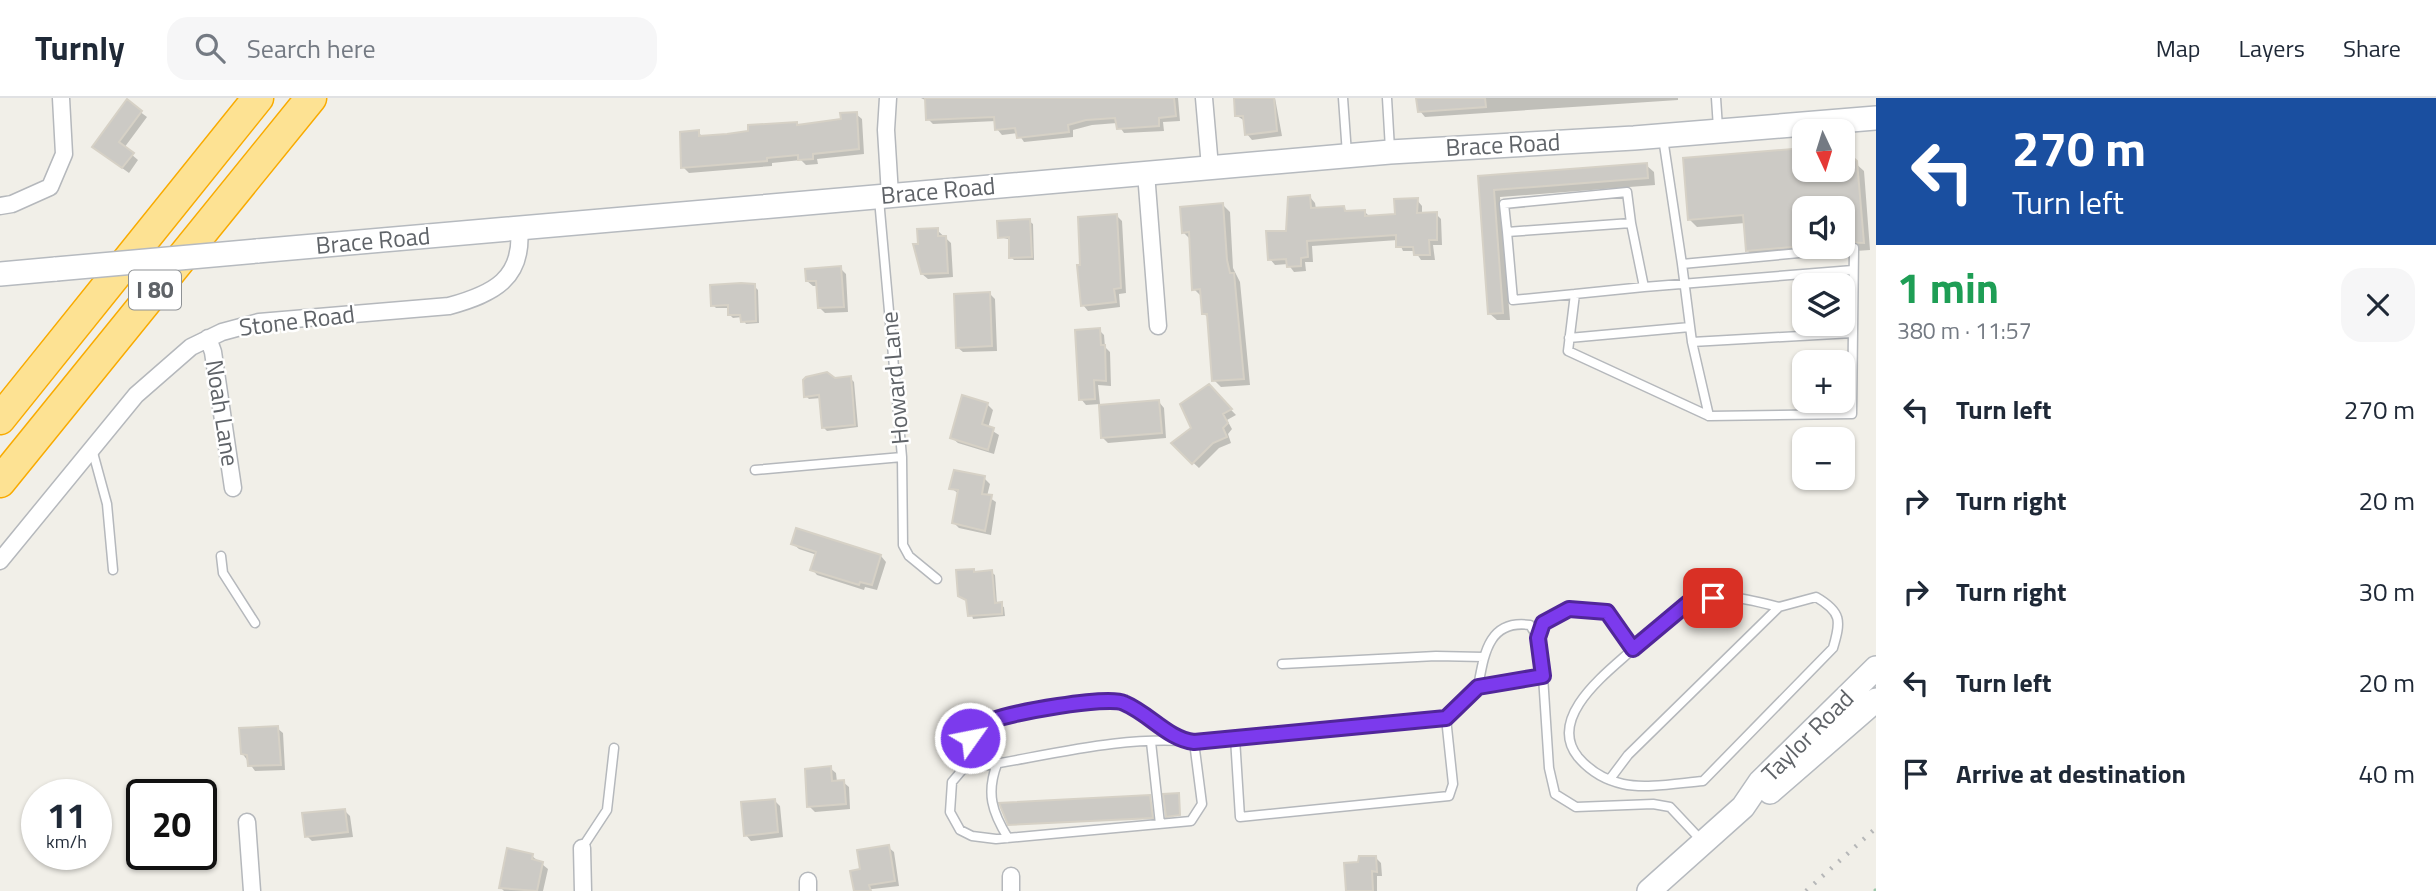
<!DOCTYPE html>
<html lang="en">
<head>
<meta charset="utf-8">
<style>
  :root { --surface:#fff; --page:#f6f6f7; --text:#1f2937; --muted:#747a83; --line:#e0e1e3 }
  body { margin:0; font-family:"Titillium Web",sans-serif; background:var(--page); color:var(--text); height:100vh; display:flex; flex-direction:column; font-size:26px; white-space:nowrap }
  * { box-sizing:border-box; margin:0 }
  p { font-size:23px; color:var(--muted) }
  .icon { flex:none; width:38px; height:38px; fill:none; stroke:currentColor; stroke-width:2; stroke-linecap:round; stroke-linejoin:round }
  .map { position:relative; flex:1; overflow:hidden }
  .details { display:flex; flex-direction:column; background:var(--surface); width:560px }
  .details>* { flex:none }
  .hud { background:#1a4fa0; color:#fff; overflow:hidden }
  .needle { width:46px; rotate:176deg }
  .fabs { position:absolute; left:1792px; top:21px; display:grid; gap:14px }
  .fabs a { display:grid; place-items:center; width:63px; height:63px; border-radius:14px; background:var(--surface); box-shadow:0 2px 5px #0004; font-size:35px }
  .speed { position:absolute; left:21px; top:681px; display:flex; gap:14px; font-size:35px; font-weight:700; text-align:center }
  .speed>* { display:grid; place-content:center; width:91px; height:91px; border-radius:50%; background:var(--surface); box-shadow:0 2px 5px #0004; line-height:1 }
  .speed small { font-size:18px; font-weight:400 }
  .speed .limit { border:4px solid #111; border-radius:10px; background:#fff; color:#111 }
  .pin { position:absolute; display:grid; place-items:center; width:60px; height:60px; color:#fff; margin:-30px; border-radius:14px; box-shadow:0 4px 10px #0006 }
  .me { position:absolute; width:77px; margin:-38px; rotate:57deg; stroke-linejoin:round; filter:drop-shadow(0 0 5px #0008) }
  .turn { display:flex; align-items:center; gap:24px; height:147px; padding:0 21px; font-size:32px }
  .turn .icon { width:91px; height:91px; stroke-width:2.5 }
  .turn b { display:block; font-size:49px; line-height:60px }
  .round { display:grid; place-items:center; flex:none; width:74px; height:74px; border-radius:21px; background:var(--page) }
  .headline { display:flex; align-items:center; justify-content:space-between; height:119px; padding:0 21px }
  h1 { font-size:42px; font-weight:700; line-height:52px; color:#1e9e55 }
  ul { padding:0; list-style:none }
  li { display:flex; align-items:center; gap:21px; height:91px; padding:0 21px }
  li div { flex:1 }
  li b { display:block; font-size:26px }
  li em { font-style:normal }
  header { display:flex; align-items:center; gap:42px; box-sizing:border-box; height:98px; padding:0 35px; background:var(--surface); border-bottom:2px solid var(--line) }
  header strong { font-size:33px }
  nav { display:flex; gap:38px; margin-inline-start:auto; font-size:24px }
  .search { width:490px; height:63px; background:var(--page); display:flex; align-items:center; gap:18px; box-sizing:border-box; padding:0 24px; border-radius:21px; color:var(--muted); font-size:26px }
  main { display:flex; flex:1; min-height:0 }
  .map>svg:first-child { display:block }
  .shadow { fill:#0003; fill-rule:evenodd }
  .building { fill:#cccac5; stroke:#d6d1c6; stroke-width:2 }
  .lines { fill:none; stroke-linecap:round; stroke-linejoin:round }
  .lane-casing { stroke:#b5b8bc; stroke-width:11 }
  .street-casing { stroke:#b5b8bc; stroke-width:19 }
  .secondary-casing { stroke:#b6babf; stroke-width:26 }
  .highway-casing { stroke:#f9ab00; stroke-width:33 }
  .path { stroke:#9cc7a9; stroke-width:2.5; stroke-dasharray:7 3.5; stroke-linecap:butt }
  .lane { stroke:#fff; stroke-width:8 }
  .street { stroke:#fff; stroke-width:16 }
  .secondary { stroke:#fff; stroke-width:23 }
  .highway { stroke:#fde293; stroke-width:30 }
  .rail { stroke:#b6b7b8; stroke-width:4.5; stroke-dasharray:2 9; stroke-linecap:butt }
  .secondary-bridge-casing { stroke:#b6babf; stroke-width:26; stroke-linecap:butt }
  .secondary-bridge { stroke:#fff; stroke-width:23 }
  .route-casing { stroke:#51269a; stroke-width:18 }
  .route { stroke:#7c3aed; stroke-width:12 }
  .labels { text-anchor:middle; stroke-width:5; stroke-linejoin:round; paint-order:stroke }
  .shield { fill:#fff; stroke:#8f9295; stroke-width:2 }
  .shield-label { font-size:23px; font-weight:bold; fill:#5f6368 }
  .street-label { font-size:24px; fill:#5f6368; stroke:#fff }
</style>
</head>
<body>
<header>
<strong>Turnly</strong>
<div class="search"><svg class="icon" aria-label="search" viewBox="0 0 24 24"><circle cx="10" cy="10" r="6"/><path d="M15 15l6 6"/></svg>Search here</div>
<nav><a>Map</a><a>Layers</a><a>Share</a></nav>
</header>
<main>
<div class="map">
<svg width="1876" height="793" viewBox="0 0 1876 793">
  <rect width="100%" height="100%" fill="#f1efe8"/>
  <!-- shadow -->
  <path class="shadow" d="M921 0H1178L1180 23 1163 24 1164 33 1124 35 1117 25 1092 27 1073 32V39L1024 44 1018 35 1002 37 997 31 996 23 933 26 928 21 927 3Z
    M1236 0H1275L1282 38 1252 42 1247 36 1245 23 1237 18Z
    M1418 0H1678V2L1425 19 1420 13Z
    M127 4 147 19 124 50 138 62 129 75 100 54Z
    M856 16 862 21 864 56 817 61 818 66 806 67 801 62 772 65V68L689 75 683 69 698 34 703 39 750 35 796 25 799 28 844 23Z
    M1804 52V72H1843V54L1864 73 1870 152 1755 160 1748 153 1745 125 1697 129 1689 121 1684 61ZM1804 110H1843V149H1804Z
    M1646 67 1654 74 1655 87 1500 99 1510 222H1497L1489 215 1480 80Z
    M1310 99 1315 105 1316 111 1343 109 1348 114 1364 113 1370 119 1397 117 1417 102 1422 108V117L1436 116 1441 121 1442 147H1433L1435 162H1421L1415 153H1403L1398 142 1312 148 1313 164H1305L1306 173 1294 174 1288 166 1275 167 1270 161Z
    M1223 107 1230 114 1233 170 1240 184 1250 287 1221 289 1214 282 1209 220 1204 216 1201 198 1194 191 1191 142 1183 134Z
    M1117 118 1122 123 1126 195 1119 196 1120 209 1088 213 1083 207 1082 168Z
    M1029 123 1033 126 1034 162H1014L1011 159V142L1000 139Z
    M937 132 951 145 953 179 928 181 922 176 920 147Z
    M840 170 846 176 848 214 825 215 820 210 818 188H813L807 183Z
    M754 188 758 192 759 225 746 226 742 219 733 220 730 217 729 210H716L713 207Z
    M990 196 995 201 997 253 963 254 957 249Z
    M1099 232 1104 237 1105 249 1110 254 1111 288 1098 287 1100 306 1086 307 1081 301Z
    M850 280 854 284 858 329 827 333 823 329 821 300 809 301 806 298 835 281Z
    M1209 289 1236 317 1227 322 1232 331 1228 336 1231 345 1219 350 1199 370 1173 346 1193 331Z
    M1159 304 1164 310 1166 340 1108 345 1103 340Z
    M987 306 993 312 988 330 999 337 994 356 958 345 952 340Z
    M984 380 990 386 987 398 996 404 991 437 959 430 954 425 959 396 951 390Z
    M793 446 881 458 886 464 877 492 865 489 864 492 817 477 812 471 817 457 799 451Z
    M958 474H991L995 477 997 506 1004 509 1005 518 973 521 968 503 963 501Z
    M277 630 283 635 285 672 255 673 242 655Z
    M830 670 836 675 837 684H843L849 689 850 711 815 714 809 708Z
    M1150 698 1153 720 1010 726Z
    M774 702 780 708 783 739 751 743 746 737Z
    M344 712 350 718 353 739 312 743 307 738Z
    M888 749 894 754 899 788 855 793 862 773Z
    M532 758 548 771 543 793H504L501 790Z
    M1375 759 1381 765 1382 778H1377V793H1347L1360 766Z"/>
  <!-- building -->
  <path class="building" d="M925 0H1174L1176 18 1159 20V28L1117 31 1115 20 1086 22 1068 27 1069 34 1017 40 1015 30 995 32 994 19 926 22Z
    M1234 0H1274L1277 33 1245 37 1243 18H1235Z
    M1416 0H1485L1486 9 1418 14Z
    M127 1 142 13 119 44 134 55 122 70 92 49Z
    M857 14 859 51 813 56V61L798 62V57L767 60V63L681 70 680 34 699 32V38L727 36 748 33V27L797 24V27L841 21 840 15Z
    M1804 50V72H1843V51L1857 63 1864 145 1843 144V110H1804V148L1746 153 1743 117 1688 122 1683 60Z
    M1647 65 1648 80 1494 92 1503 215 1488 216 1478 78Z
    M1310 97 1311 110 1344 108 1345 113 1365 112V118L1395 116 1394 101 1418 100 1417 115 1437 114V142H1429L1430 157H1414L1413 149H1396V137L1307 143 1308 159 1301 160V168L1287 169 1286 161 1268 162 1266 133H1286L1288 99Z
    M1223 105 1227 162 1230 175H1234L1244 281 1212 283 1207 216H1202L1200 191 1192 192 1189 134 1182 135 1180 109Z
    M1117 116 1121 190 1114 191 1116 204 1081 208 1077 167H1080L1078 119Z
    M1030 121 1032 159 1009 160V139L998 140 997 123Z
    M938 130V138H946L948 175 921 176 913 146H918L917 131Z
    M841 168 844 209 818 210 816 183H806L805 171Z
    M741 185 755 186 756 223 741 224 740 217H728V207L711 208 710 187Z
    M990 194 992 248 956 250 954 196Z
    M1100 230 1101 247H1105L1106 283 1094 282 1095 301 1079 302 1075 232Z
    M827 274 835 280 851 278 855 327 822 330 819 297 804 299 803 282 806 279Z
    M1209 286 1232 311 1223 316 1228 325 1223 330 1227 339 1213 345 1192 366 1171 345 1191 330 1180 306Z
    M962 297 988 305 982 326 994 330 988 352 950 340Z
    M1159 302 1162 335 1101 340 1099 307Z
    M954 372 985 378 982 396 992 397 985 433 952 425 958 392 949 391Z
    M796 430 881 457 872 487 860 484 859 487 810 472 816 454 791 446Z
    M974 471V474L992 472 995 505 1002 504V516L968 518 966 502 958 498 956 472Z
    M278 628 281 667 248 668 247 657 241 656 239 630Z
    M831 668 832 683 844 682 846 706 807 709 805 671Z
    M1179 695 1180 717 1166 719 1163 696Z
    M1150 697 1153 720 1008 727 999 705Z
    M775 701 778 734 744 738 741 704Z
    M345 711 348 734 305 739 302 715Z
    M889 747 895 783 869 787 871 793H854L850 773 860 771 857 752Z
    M507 750 533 756 532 761 543 764 537 793 499 790Z
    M1359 758H1376L1377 774 1372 773 1373 793H1346L1344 765 1358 764Z"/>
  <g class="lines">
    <!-- lane casing -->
    <g class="lane-casing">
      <path id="lane" d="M1343 0 1347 56
        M1387 0 1390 51
        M1716 0 1718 30
        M1507 134 1504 106 1627 94 1631 125
        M1682 166 1692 244
        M1644 189 1853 172
        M1575 196 1513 202 1507 134 1631 125 1644 189 1575 196 1568 253 1709 318 1852 316 1854 150 1682 166 1663 40
        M1569 240 1690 229
        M1709 318 1692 244 1853 235
        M92 351 107 406 113 472
        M902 359 903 447 909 458 937 481
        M755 372 902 359 879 101
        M221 458 223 475 255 525
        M1538 540 1543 525 1569 511 1607 514 1633 551C1608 574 1546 619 1578 659 1590 673 1604 682 1623 686 1646 691 1679 685 1703 683L1833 550C1841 523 1842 514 1816 499L1779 509 1628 657 1610 681
        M1633 551C1650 537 1668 516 1688 506 1715 491 1751 502 1779 509
        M1282 566 1436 558 1484 559
        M1478 589C1484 557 1488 521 1530 527L1538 540 1543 578
        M1235 640 1240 719 1449 698 1453 686 1446 620
        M1151 644 1160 726
        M1194 644 1446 620 1478 589 1543 578 1549 670 1555 696 1576 709 1653 706 1670 709 1701 742
        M997 666C986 695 992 714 1008 740
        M963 671C1036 661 1121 636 1194 644L1202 706 1191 723 996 741 972 738 960 732 950 714 952 684 963 671 970 640 990 623 1063 607 1120 603 1147 615 1178 642
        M582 750 607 712 614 650"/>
    </g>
    <!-- street casing -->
    <g class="street-casing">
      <path id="street" d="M888 0 886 32 890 97
        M1204 0 1210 69
        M1146 75 1158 228
        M0 108 12 106 50 89 64 56 61 0
        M208 240 213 254 233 390
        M0 463 136 297 191 249 222 234 259 224 449 208C493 196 524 181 519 130
        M247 724 252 793
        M582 750 583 793
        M808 793V783
        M1011 793V778"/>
    </g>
    <!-- secondary casing -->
    <g class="secondary-casing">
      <path id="secondary" d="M257 153 1390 54 1634 40 1876 20
        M0 176 56 171
        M1770 694 1876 602
        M1649 793 1743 709 1760 684 1876 570"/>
    </g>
    <!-- highway casing -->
    <g class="highway-casing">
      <path id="highway" d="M0 321 258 0
        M0 384 311 0"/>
    </g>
    <!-- path -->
    <path class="path" d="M1874 793 1876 791"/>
    <!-- lane -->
    <use href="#lane" class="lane"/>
    <!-- street -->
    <use href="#street" class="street"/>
    <!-- secondary -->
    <use href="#secondary" class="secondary"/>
    <!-- highway -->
    <use href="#highway" class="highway"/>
    <!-- rail -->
    <path class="rail" d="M1806 793 1876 730"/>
    <!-- secondary-bridge casing -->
    <g class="secondary-bridge-casing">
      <path id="secondary-bridge" d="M56 171 257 153"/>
    </g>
    <!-- secondary-bridge -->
    <use href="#secondary-bridge" class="secondary-bridge"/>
  </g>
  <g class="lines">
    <!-- route casing -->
    <g class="route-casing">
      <path id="route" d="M970 640C976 635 983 626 991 623 1009 615 1108 597 1124 605 1150 616 1168 641 1194 644L1446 620 1478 589 1543 578 1538 540 1543 525 1569 511 1607 514 1633 551 1688 505 1713 500"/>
    </g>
    <!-- route -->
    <use href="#route" class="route"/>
  </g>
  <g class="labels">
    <!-- shield labels -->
    <rect class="shield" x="129" y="172.5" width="52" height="39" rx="5"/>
    <g class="shield-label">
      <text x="155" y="200">I 80</text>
    </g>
    <!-- street labels -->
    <g class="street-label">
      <text transform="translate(1503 47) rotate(-3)" y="8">Brace Road</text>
      <text transform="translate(938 93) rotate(-5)" y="8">Brace Road</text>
      <text transform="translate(373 143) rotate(-5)" y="8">Brace Road</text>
      <text transform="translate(297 223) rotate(-7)" y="8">Stone Road</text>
      <text transform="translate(895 280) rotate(-95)" y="8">Howard Lane</text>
      <text transform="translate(222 315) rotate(81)" y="8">Noah Lane</text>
      <text transform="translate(1808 638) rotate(-45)" y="8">Taylor Road</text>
    </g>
  </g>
</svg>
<div class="fabs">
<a><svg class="needle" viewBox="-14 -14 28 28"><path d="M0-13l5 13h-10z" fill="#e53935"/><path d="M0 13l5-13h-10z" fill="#747a83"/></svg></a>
<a><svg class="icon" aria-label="sound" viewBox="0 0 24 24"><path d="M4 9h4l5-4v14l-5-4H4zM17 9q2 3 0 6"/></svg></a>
<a><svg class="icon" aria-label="layers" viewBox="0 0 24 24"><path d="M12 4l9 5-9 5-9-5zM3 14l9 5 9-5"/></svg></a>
<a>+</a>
<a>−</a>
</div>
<div class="speed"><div>11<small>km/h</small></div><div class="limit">20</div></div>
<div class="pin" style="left:1713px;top:500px;background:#d93025"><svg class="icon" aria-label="arrive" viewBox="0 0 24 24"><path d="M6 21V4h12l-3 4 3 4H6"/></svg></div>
<svg class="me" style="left:970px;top:640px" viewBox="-20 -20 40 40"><circle r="17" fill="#7c3aed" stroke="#fff" stroke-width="3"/><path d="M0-11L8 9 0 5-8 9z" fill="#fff"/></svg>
</div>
<section class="details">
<div class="hud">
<div class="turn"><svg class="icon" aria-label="left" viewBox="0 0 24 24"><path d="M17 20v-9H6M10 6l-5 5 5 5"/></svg><div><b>270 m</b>Turn left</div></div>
</div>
<div class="headline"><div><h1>1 min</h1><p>380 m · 11:57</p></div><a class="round"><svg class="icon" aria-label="close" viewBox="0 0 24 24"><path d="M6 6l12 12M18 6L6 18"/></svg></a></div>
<ul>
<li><svg class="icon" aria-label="left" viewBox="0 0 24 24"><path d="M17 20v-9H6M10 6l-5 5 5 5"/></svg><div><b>Turn left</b></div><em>270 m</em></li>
<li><svg class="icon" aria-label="right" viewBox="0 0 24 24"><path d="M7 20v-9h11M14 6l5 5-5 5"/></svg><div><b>Turn right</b></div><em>20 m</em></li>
<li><svg class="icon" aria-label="right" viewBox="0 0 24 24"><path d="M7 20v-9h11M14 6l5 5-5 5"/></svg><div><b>Turn right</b></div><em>30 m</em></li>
<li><svg class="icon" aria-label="left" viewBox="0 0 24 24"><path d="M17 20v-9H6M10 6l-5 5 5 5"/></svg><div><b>Turn left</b></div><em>20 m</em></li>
<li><svg class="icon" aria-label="arrive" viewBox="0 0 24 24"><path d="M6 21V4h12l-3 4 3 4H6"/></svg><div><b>Arrive at destination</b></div><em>40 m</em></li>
</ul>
</section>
</main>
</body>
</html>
